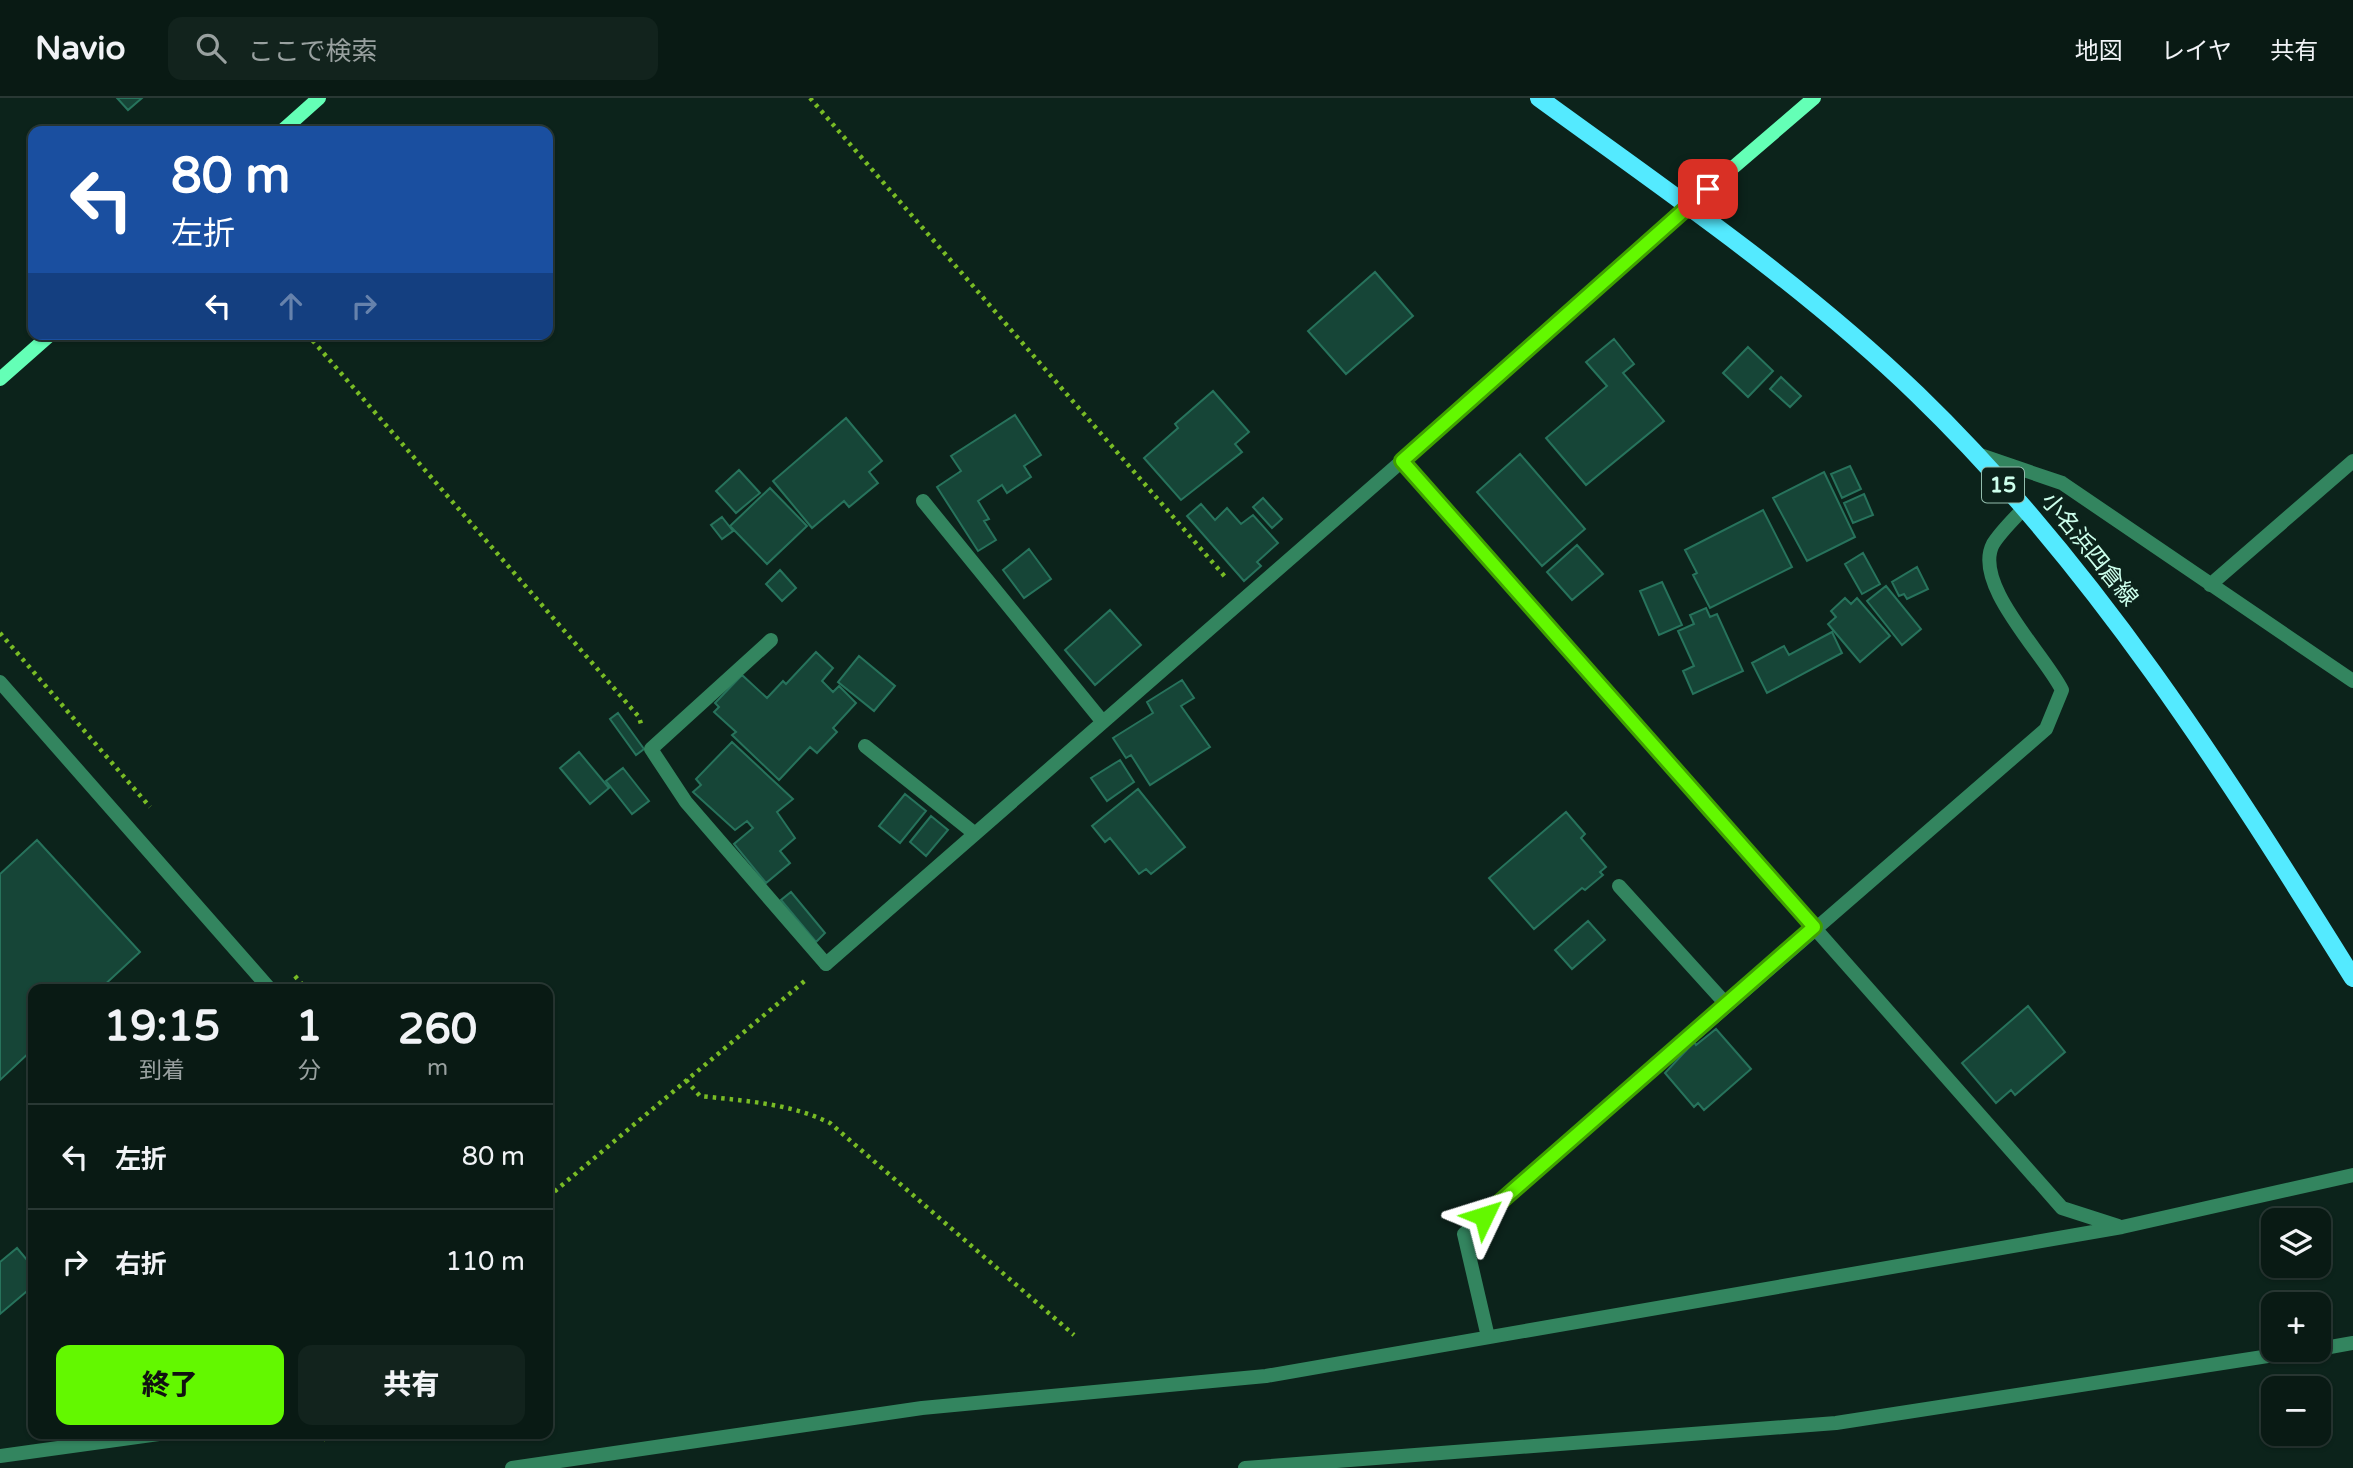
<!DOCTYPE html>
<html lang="ja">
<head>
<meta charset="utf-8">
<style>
  :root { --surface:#091a14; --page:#12231d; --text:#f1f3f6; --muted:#99a1a0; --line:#293834; --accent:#63f800 }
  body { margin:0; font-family:"Varela Round","Noto Sans JP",sans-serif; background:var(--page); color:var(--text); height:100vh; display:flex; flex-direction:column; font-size:26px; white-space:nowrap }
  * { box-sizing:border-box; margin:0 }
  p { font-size:23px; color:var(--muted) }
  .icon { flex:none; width:38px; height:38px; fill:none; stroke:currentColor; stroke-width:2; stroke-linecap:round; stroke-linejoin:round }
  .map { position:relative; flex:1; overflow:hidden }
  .panel { position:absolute; left:28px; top:886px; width:525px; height:455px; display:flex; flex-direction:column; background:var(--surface); border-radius:14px; box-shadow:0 2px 5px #0004,0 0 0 2px var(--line) }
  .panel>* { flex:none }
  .hud { position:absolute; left:28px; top:28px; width:525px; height:214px; border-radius:14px; box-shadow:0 2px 5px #0004,0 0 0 2px var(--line); background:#1a4fa0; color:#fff; overflow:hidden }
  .buttons { position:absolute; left:2261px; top:1110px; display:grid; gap:14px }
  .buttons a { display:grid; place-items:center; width:70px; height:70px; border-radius:14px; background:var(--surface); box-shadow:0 2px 5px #0004,0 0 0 2px var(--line); font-size:35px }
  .pin { position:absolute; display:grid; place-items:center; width:60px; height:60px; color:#fff; margin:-30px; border-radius:14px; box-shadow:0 4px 10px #0006 }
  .me { position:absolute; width:77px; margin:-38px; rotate:49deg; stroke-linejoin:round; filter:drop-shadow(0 0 5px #0008) }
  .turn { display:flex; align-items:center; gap:24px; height:147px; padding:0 28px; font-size:32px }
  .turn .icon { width:91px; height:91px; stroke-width:2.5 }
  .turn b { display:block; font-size:49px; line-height:60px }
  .lanes { display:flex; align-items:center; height:66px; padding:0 28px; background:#0003; justify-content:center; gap:35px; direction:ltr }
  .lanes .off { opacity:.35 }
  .eta { display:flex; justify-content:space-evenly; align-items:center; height:119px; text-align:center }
  .eta b { font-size:42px; font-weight:800; line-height:49px }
  .action { display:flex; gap:14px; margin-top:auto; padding:14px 28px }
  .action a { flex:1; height:80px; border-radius:14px; background:var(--accent); color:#111; font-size:28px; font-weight:800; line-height:80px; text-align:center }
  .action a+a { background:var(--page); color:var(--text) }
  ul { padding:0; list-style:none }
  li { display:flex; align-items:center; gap:21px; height:105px; padding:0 28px; border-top:2px solid var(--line) }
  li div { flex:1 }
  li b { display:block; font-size:26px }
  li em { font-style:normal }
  header { display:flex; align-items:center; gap:42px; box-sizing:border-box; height:98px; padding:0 35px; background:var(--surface); border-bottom:2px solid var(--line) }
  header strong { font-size:33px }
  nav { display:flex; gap:38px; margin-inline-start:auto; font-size:24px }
  .search { width:490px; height:63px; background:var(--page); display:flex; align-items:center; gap:18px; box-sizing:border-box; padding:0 24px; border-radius:14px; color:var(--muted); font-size:26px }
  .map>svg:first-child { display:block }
  .building { fill:#164537; stroke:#27735c; stroke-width:2 }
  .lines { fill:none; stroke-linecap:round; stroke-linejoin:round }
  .path { stroke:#79bc25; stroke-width:4.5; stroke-dasharray:3.5 5; stroke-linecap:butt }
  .lane { stroke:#33855f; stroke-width:14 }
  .street { stroke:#33855f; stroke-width:14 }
  .secondary { stroke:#64ffb6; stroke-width:14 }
  .primary { stroke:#54eaff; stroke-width:18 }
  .route-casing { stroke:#40a100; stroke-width:18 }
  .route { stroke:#63f800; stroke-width:12 }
  .labels { text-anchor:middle; stroke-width:7; stroke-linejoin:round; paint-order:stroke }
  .shield { fill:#0c231b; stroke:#93bdad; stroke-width:2 }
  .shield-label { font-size:21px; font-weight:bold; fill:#cdffec }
  .street-label { font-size:23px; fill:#cdffec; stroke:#0c231b }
</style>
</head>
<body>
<header>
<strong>Navio</strong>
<div class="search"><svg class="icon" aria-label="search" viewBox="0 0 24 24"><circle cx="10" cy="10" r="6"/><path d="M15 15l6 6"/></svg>ここで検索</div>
<nav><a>地図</a><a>レイヤ</a><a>共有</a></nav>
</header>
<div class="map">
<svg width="2353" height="1370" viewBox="0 0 2353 1370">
  <rect width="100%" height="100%" fill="#0c231b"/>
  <!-- building -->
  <path class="building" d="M117 0H142L128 12Z
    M1375 174 1413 218 1346 276 1308 233Z
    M1614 241 1634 266 1623 275 1664 323 1586 387 1546 340 1607 288 1586 264Z
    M1748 249 1773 273 1748 299 1723 275Z
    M1781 279 1801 298 1790 309 1770 291Z
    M1213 293 1249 334 1235 346 1242 354 1181 402 1144 360 1178 330 1175 326Z
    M1015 317 1041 357 1024 368 1031 379 1007 395 1002 387 978 403 989 421 984 423 996 442 978 453 937 389 961 373 951 358Z
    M846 320 882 363 869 374 878 385 849 409 844 403 812 430 773 383Z
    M1520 356 1585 431 1542 468 1477 394Z
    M1850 368 1861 391 1842 400 1831 376Z
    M739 372 760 395 736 415 716 393Z
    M1824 374 1855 439 1807 463 1773 400Z
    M770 390 807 428 767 466 730 428Z
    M1864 396 1873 417 1853 425 1844 405Z
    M1263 400 1282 421 1272 430 1253 409Z
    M1201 406 1215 422 1227 410 1241 426 1253 417 1278 445 1257 464 1261 468 1244 483 1187 418Z
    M1763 412 1792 469 1710 510 1693 477 1697 475 1685 452Z
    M722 419 733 433 722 441 711 427Z
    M1577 447 1603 476 1572 502 1547 474Z
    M1029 451 1051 481 1024 500 1003 472Z
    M1863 455 1880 486 1862 496 1845 466Z
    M1917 469 1928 491 1907 501 1904 496 1899 498 1892 484Z
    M780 472 796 490 782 503 766 486Z
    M1662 484 1682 527 1659 537 1640 493Z
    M1886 488 1921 531 1902 547 1867 503Z
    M1845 500 1851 506 1857 500 1890 538 1860 564 1828 526 1836 519 1831 513Z
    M1706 510 1710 519 1717 516 1743 573 1693 596 1683 573 1694 568 1678 533 1694 526 1690 517Z
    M1110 512 1141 547 1095 587 1065 552Z
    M1832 534 1842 555 1767 595 1752 565 1784 548 1789 557Z
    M816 554 833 570 822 583 833 594 839 588 856 605 833 630 837 634 817 655 810 649 779 682 732 637 736 634 714 614 719 609 715 605 742 577 767 600 783 583 786 586Z
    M859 558 895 588 874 613 838 584Z
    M1182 582 1194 600 1181 608 1210 649 1150 687 1131 657 1126 660 1113 640 1153 615 1147 604Z
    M618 615 644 651 636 657 610 621Z
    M732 644 793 701 777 714 795 740 780 753 790 765 766 785 734 746 753 730 747 723 735 732 693 694 701 687 696 681Z
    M579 654 609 690 590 706 560 670Z
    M1120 662 1134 684 1107 703 1091 680Z
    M623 670 649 703 632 716 606 683Z
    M1138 691 1185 749 1151 776 1146 771 1139 776 1110 740 1105 744 1092 728Z
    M905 696 926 713 900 745 879 728Z
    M1566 714 1585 736 1581 740 1606 769 1600 774 1603 777 1585 792 1582 790 1534 831 1489 780Z
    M931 718 948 732 926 758 910 744Z
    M37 742 140 854 100 891H33V951L0 982V776Z
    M791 794 825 835 816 844 781 802Z
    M1588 823 1605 842 1572 871 1555 852Z
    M2028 908 2065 954 2015 997 2011 992 1996 1005 1962 965Z
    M1716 931 1751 971 1704 1012 1698 1005 1694 1009 1665 975 1694 944 1696 947Z
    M17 1150 33 1169V1188L0 1216V1164Z"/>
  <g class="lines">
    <!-- path -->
    <path class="path" d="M810 0 1227 481
      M307 236 639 619 641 626
      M0 535 150 709
      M295 878 306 891
      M686 982 700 998C745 1003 789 1005 830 1025L1074 1237
      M548 1099 807 881
      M323 1342 329 1335"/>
    <!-- lane -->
    <path class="lane" d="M771 542 651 651 686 704 826 866
      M0 584 270 891
      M2319 1251 2353 1245
      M0 1358 166 1335
      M1245 1370 1836 1325 2314 1251"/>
    <!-- street -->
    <path class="street" d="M1974 355 2062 385 2353 583
      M1402 363 2062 1110 2118 1128
      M923 403 1102 623
      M2210 487 2353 363
      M865 648 974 735
      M1619 788 1726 906
      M826 866 1402 363 1687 109
      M1488 1239 1464 1136 2046 631 2062 592C2045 557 1972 486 1993 446 2001 433 2015 420 2025 409
      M512 1370 922 1310 1266 1278 2122 1129 2353 1077"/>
    <!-- secondary -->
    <path class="secondary" d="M282 33 319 0
      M1687 109 1814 0
      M0 281 51 236"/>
    <!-- primary -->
    <path class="primary" d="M1539 0C1668 94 1802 185 1917 296 2094 467 2224 673 2353 880"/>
  </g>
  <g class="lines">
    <!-- route casing -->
    <g class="route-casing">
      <path id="route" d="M1484 1118 1814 829 1402 363 1708 91"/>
    </g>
    <!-- route -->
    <use href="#route" class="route"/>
  </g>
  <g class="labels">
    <!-- shield labels -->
    <rect class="shield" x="1982" y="369.5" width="42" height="35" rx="5"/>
    <g class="shield-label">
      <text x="2003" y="394">15</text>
    </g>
    <!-- street labels -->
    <g class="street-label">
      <text transform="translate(2090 451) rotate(51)" y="8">小名浜四倉線</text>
    </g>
  </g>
</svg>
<div class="buttons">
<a><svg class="icon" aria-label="layers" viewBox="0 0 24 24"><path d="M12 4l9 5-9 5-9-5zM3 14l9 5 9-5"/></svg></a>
<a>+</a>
<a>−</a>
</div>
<div class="pin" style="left:1708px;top:91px;background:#d93025"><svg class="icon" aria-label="arrive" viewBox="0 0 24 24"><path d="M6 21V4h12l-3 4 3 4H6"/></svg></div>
<svg class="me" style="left:1484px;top:1118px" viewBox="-20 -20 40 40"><path d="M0-17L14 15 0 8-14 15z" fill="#63f800" stroke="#fff" stroke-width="4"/></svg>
<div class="hud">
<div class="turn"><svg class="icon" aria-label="left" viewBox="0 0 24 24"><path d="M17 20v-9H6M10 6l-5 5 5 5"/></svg><div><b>80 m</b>左折</div></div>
<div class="lanes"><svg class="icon" aria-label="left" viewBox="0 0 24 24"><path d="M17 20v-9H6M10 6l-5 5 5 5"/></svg><svg class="icon off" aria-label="ahead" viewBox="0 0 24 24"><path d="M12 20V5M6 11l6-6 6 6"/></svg><svg class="icon off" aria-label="right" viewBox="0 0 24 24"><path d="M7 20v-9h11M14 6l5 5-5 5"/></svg></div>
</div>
<section class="panel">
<div class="eta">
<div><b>19:15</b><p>到着</p></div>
<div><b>1</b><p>分</p></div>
<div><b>260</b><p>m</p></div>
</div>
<ul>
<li><svg class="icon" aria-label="left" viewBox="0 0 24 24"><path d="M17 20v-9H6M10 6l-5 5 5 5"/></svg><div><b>左折</b></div><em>80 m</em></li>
<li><svg class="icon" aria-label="right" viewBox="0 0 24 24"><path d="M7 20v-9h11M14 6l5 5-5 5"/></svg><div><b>右折</b></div><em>110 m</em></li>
</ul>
<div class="action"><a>終了</a><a>共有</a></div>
</section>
</div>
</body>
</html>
